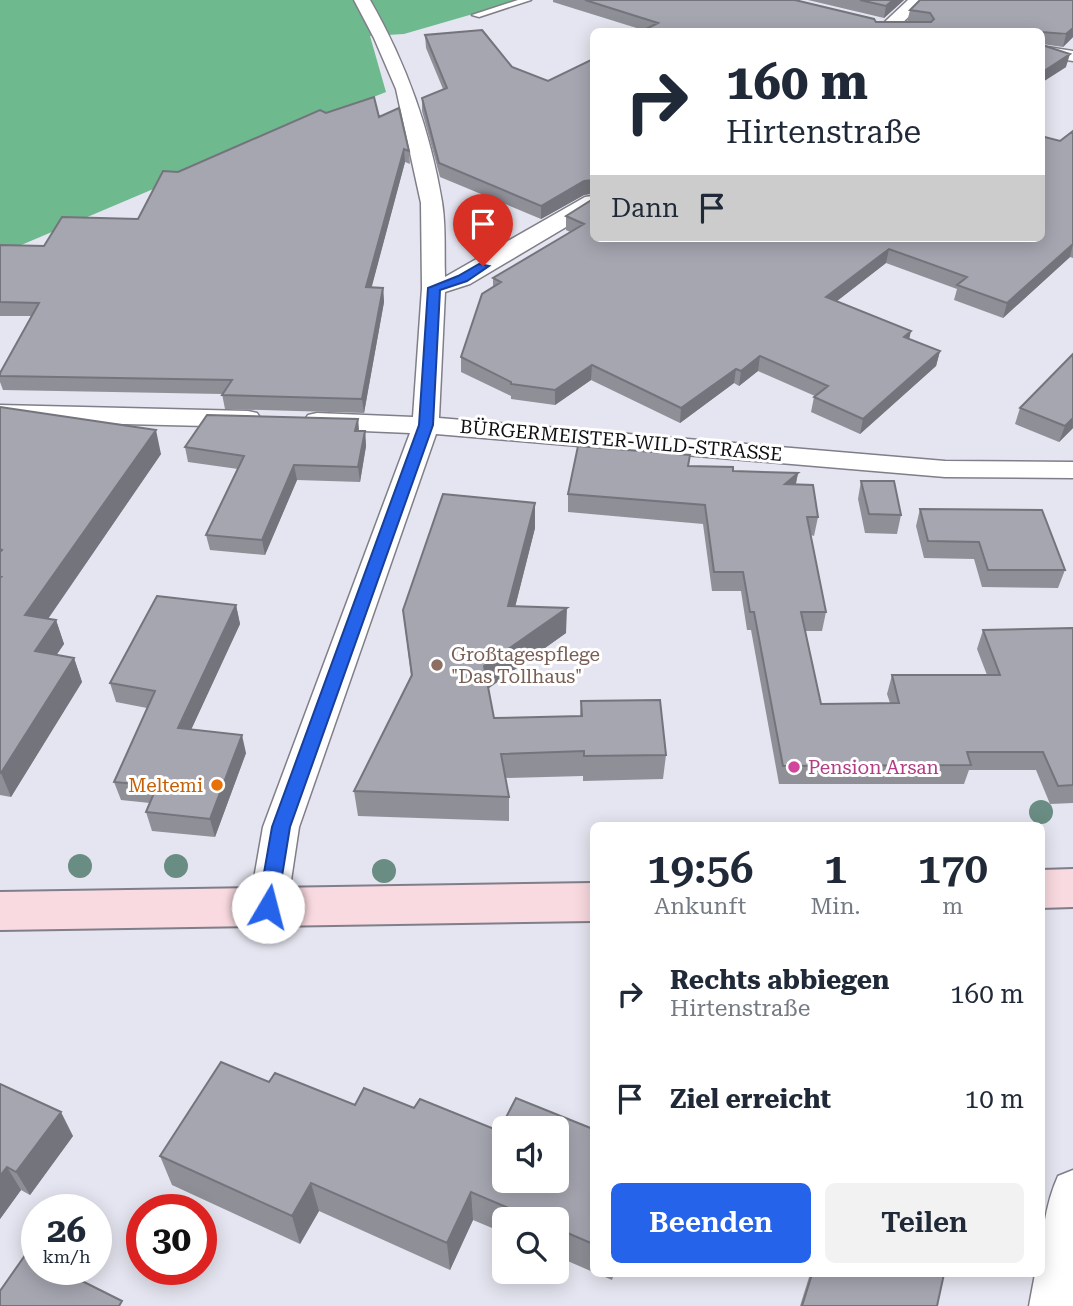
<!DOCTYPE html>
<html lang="de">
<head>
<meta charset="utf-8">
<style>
  :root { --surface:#fff; --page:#f2f2f3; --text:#1f2937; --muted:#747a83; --accent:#2563eb }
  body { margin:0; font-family:"Roboto Serif",serif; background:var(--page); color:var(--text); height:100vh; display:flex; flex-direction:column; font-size:26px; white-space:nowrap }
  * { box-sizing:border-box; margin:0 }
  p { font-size:23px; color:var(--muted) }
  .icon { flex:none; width:38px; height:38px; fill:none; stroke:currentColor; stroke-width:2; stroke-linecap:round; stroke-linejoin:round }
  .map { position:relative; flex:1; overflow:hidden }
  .side { position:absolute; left:590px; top:822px; width:455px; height:455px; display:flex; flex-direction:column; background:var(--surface); border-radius:10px; box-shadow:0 4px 18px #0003 }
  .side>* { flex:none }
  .banner { position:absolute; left:590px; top:28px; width:455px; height:214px; border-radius:10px; box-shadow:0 4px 18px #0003; background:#fff; color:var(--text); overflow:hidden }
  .controls { position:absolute; left:492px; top:1116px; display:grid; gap:14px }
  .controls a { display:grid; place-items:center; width:77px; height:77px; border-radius:10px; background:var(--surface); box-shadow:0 4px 18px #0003; font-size:35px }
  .speed { position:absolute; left:21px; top:1194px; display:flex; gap:14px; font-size:35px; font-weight:700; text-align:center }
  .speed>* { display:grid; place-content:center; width:91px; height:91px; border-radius:50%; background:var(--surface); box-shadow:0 4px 18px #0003; line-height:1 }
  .speed small { font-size:18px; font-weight:400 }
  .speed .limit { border:10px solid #d22; background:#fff; color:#111 }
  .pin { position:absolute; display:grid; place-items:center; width:60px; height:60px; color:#fff; margin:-72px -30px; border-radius:50% 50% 50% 0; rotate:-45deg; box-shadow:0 0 7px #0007 }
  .pin .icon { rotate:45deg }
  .me { position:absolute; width:77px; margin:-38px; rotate:8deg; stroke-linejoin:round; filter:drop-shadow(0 0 5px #0008) }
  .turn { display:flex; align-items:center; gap:24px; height:147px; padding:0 21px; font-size:32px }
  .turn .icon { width:91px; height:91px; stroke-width:2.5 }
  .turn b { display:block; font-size:49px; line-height:60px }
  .then { display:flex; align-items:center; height:66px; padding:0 21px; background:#0003; gap:14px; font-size:26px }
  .eta { display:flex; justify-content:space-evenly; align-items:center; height:119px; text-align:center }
  .eta b { font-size:42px; font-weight:600; line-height:49px }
  .cta { display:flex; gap:14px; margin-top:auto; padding:14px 21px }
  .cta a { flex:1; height:80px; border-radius:10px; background:var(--accent); color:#fff; font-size:28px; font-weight:600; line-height:80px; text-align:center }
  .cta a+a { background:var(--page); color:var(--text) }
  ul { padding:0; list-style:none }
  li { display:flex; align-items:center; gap:21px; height:105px; padding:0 21px }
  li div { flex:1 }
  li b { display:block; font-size:26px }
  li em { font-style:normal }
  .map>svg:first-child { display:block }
  .forest { fill:#6eba8e }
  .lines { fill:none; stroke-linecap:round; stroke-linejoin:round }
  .service-casing { stroke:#7f7e89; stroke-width:3 }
  .minor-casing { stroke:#7f7e89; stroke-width:3 }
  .secondary-casing { stroke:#7f7e89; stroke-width:4 }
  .service { fill:#fff; fill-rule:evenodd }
  .minor { fill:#fff; fill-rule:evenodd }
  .secondary { fill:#f9dae0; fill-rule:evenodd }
  .tree { fill:#6a8d83 }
  .wall { fill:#8f8f98 }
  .shaded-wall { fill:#74747c }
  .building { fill:#a6a6b1; stroke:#74747c; stroke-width:2; fill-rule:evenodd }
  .route { fill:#2563eb; stroke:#184099; stroke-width:2 }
  .education-dot { fill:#8d6e63; stroke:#fff; stroke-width:2.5 }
  .hotel-dot { fill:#d1479c; stroke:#fff; stroke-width:2.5 }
  .food-dot { fill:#e8710a; stroke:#fff; stroke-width:2.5 }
  .labels { text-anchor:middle; stroke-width:6; stroke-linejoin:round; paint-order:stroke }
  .street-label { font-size:19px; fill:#0f0e12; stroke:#fff }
  .education-label { font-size:19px; fill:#785e54; stroke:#fff; text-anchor:start }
  .hotel-label { font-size:19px; fill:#b23c85; stroke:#fff; text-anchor:start }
  .food-label { font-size:19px; fill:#c56008; stroke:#fff; text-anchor:end }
</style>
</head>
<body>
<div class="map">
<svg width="1073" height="1306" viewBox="0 0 1073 1306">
  <rect width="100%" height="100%" fill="#e5e5f1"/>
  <!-- forest -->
  <path class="forest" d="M0 0H521L404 34 370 36 386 92 316 120 0 254Z"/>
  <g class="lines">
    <!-- service casing -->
    <g class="service-casing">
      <path id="service" d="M518 0H531L479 17 472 15Z"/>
    </g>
    <!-- minor casing -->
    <g class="minor-casing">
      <path id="minor" d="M354 0H370C406 63 430 130 442 202 446 226 444 252 445 277L585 197 593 196V211L470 284 445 292 439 418 945 461 1073 462V478L945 477 436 434 299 827 287 907 281 918 268 923 255 918 249 907 263 827 410 433 317 429 308 427 304 421 308 415 317 413 413 417 422 288 421 203 396 89 374 38Z
        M908 0H926L893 32H874Z
        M1041 46 1073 51V61L1041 56Z
        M0 405 248 411 257 413 261 419 257 425 248 427 0 421Z
        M1073 1170V1306H1029L1035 1274H1041C1041 1241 1044 1207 1058 1176Z"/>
    </g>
    <!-- secondary casing -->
    <g class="secondary-casing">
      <path id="secondary" d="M1073 869V907L1041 908V870Z
        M593 883V921L0 930V892Z"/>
    </g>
    <!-- service -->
    <use href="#service" class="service"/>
    <!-- minor -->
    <use href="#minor" class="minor"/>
    <!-- secondary -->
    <use href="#secondary" class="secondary"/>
  </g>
  <!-- trees -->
  <g class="tree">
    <circle cx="1041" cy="812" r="12"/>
    <circle cx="80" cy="866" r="12"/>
    <circle cx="176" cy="866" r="12"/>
    <circle cx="384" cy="871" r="12"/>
  </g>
  <!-- wall -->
  <path class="wall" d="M553 0H795L876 22H907L910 10 920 0 1073 37 1063 47 1042 44 1066 67 1041 83V32L643 30 553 2Z
    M808 0H904L884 18Z
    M425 35 548 81 593 59V194L584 195 541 219 440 177 422 111V98L443 89 426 48Z
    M326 113 379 117 409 151 410 164 405 162 371 288H383L384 302 364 413 225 409 222 394 3 390 0 382V376L31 316H0V245L44 246 138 219 178 172Z
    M1073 131V258L1070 257 1003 318 954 300 957 289 886 263 837 301 909 339 940 351 936 366 860 434 811 412 814 397 815 396 758 371 739 386 734 383 680 423 591 380 555 405 511 399V396L461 372V357L493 287V278L570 232 566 230V216L1060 141Z
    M0 407 161 454 48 619 56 620 64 644 56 655 74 658 82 682 11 797 0 795Z
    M1020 408 1073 428 1059 442 1015 424Z
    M358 419 359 431H365L366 446 360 482 297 480 265 555 210 550 206 535 238 469 188 462 185 447Z
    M688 466 733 471 798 473 796 484 818 517 814 536 811 535 826 612 822 631H805L821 704 890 703 887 694 892 675H987L977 649 983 630 1073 628V803L1050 804 1036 770H969L964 784H779L751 630H747L741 591H712L703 524 568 512V494Z
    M861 481 901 515 897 534 865 533 858 499Z
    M535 503V528L515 607 566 633 488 688 494 718 580 716 581 701 666 755 663 779 583 781V776L505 778 509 797V821L358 816 354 791 411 676 403 610Z
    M920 509 1065 570 1058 588 982 587 974 559 924 558 916 526Z
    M236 605 240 624 191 730 246 753 215 837 152 831 146 812 150 803 121 800 114 782 147 708 116 702 110 683Z
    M269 1082 355 1105 414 1108 499 1131 593 1129V1272L556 1256V1220H504V1233L473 1220 450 1270 319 1211 300 1244 172 1185 160 1156Z
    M0 1084 73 1136 30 1195 21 1190 0 1219Z
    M598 1274H614L612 1280Z
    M810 1274H944L937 1306H800Z"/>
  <!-- shaded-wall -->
  <path class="shaded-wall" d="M893 0H904L884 18 886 6Z
    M1073 28V37L1063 47 1066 34Z
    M1070 54 1066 67 1041 83V73Z
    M404 149 405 162 368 301 366 287Z
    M593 180V193L584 195 541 219V206L584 181Z
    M1073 244 1070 257 1003 318 1007 303Z
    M889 249 886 263 824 311 826 297Z
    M383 288 384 302 364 413 362 399Z
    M911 331 908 345 904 337Z
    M940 351 936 366 860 434 863 419Z
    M760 356 758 371 739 386 741 371Z
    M592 365 591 380 555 405V390Z
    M736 369 734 383 680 423 681 408Z
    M1073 418V428L1059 442 1065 426Z
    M358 419 359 434 355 431Z
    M156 430 161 454 34 639 25 615Z
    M365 431 366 446 360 482 358 467Z
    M294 465 297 480 265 555 262 540Z
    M798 473 794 491 785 484Z
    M535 503V528L509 631 508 606Z
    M236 605 240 624 183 747 178 728Z
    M567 608 566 633 485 691 484 666Z
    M56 620 64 644 43 675 35 651Z
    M74 658 82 682 11 797 1 773Z
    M242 735 246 753 215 837 210 819Z
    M61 1112 73 1136 30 1195 16 1172Z
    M7 1167 21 1190 0 1219V1176Z
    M311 1183 319 1211 300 1244 292 1216Z
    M471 1192 473 1220 450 1270 447 1243Z"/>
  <!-- building -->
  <path class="building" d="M585 0H795L874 19 876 22H931L934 19 930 13 910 10 920 0H1073V28L1066 34 1042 32V45L1070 54 1041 73V32H640L658 23Z
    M860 0H893L886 6Z
    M482 30 512 67 548 81 593 59V180L584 181 541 206 439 163 422 98 447 88 425 35Z
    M374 97 379 117 399 108 409 151 404 149 366 287 383 288 362 399 222 395 232 380 0 376V373L39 303 0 302V245L44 246 62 217 138 219 163 171 178 172 320 110 326 113Z
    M1073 131V244L1007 303 957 285 967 277 889 249 826 297 911 331 904 337 940 351 863 419 814 397 828 386 760 356 741 371 736 369 681 408 592 365 555 390 511 384V382L461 357 482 294 501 282 493 278 584 224 566 216 593 199V238H1041V136L1060 141Z
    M1073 354V418L1065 426 1020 408Z
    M0 407 156 430 25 615 56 620 35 651 74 658 1 773H0V578L1 577H0V552L2 550 0 549Z
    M207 415 358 419 355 431H365L358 467 294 465 262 540 206 535 244 456 185 447Z
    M578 446 690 455 688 466 733 467V471L798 473 785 484 813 485 818 517H807L826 612H801L821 704 899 703 892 675H1000L983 630 1073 628V785L1058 786 1043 752H967L971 765 783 766 754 612H750L743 572H714L705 505 568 494Z
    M861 481H894L901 515 869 514Z
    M443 494 535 503 508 606 567 608 484 666 494 718 582 716 581 701 660 700 666 755 584 756V751L501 754 509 797 354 791 412 675 403 610Z
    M920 509 1042 510 1065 570H988L979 542 928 541Z
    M157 596 236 605 178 728 242 735 210 819 146 812 157 786 114 782 155 691 110 683Z
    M221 1062 269 1082 275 1073 355 1105 364 1088 414 1108 420 1099 499 1131 516 1098 593 1129V1244L556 1228V1220H537L471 1192 447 1243 311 1183 292 1216 160 1156ZM504 1129H556V1181H504Z
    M0 1084 61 1112 16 1172 7 1167 0 1176Z
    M28 1251 37 1256V1269H63L67 1271 66 1273 122 1301 119 1306H0V1291Z
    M812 1274H944L937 1306H802Z"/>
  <!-- route -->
  <path class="route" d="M479 264 489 266 467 281 440 290 433 425 290 827 277 907 274 912 268 915 261 912 258 907 272 827 419 425 428 288 458 276Z"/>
  <!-- markers -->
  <circle class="education-dot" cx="437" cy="665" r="7"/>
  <circle class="hotel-dot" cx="794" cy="767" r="7"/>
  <circle class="food-dot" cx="217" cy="785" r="7"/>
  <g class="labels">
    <!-- street labels -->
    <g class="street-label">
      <text transform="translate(621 440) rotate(5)" y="7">BÜRGERMEISTER-WILD-STRASSE</text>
    </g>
    <!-- education labels -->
    <g class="education-label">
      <text x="451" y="661">Großtagespflege<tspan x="451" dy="22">"Das Tollhaus"</tspan></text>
    </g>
    <!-- hotel labels -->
    <g class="hotel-label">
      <text x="808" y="774">Pension Arsan</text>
    </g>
    <!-- food labels -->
    <g class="food-label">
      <text x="203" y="792">Meltemi</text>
    </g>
  </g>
</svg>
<div class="controls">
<a><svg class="icon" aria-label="sound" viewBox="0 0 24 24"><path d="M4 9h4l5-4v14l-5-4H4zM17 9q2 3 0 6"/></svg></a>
<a><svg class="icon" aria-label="search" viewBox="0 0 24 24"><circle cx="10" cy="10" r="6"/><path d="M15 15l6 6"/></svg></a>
</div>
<div class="speed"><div>26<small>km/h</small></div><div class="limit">30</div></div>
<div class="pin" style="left:483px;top:266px;background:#d93025"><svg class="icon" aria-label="arrive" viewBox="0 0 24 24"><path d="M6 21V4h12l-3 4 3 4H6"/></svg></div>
<svg class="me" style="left:268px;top:907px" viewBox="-20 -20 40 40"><circle r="19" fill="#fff"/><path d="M0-13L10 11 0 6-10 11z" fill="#2563eb"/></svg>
<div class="banner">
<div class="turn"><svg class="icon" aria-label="right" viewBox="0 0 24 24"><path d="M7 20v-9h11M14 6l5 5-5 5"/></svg><div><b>160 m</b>Hirtenstraße</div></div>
<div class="then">Dann<svg class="icon" aria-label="arrive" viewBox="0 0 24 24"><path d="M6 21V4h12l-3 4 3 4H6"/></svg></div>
</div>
<section class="side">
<div class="eta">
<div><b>19:56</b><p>Ankunft</p></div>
<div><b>1</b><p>Min.</p></div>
<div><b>170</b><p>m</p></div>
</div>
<ul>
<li><svg class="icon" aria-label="right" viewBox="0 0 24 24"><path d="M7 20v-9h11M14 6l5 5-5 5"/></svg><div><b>Rechts abbiegen</b><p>Hirtenstraße</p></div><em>160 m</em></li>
<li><svg class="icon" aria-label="arrive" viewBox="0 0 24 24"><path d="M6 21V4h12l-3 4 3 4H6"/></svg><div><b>Ziel erreicht</b></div><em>10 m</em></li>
</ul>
<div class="cta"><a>Beenden</a><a>Teilen</a></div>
</section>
</div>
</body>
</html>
